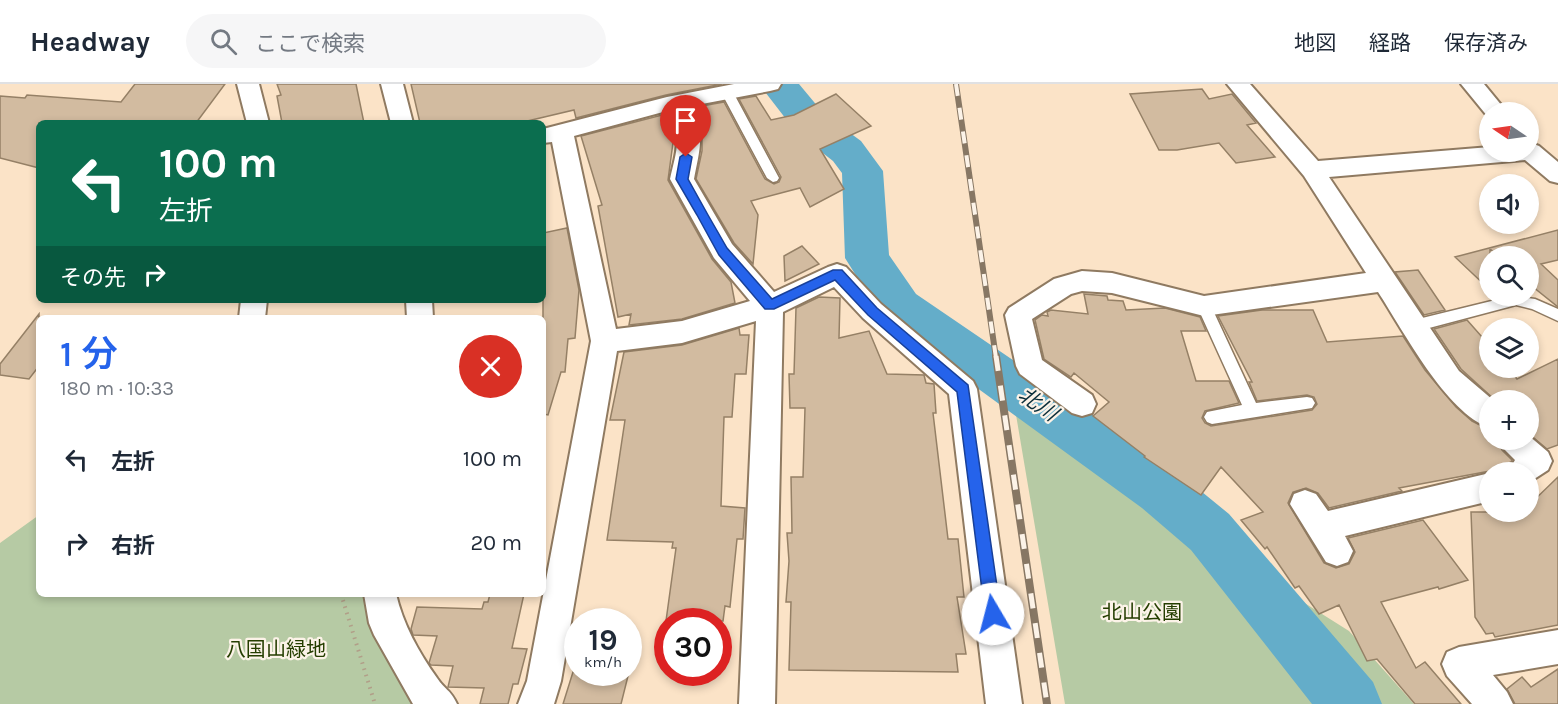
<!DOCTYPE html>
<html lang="ja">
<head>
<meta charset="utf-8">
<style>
  :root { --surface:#fff; --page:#f6f6f7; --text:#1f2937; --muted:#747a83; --line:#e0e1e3; --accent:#2563eb }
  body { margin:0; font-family:Karla,"Noto Sans JP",sans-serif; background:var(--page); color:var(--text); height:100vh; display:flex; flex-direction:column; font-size:22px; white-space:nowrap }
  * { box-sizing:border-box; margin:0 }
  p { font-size:20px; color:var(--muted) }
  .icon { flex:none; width:33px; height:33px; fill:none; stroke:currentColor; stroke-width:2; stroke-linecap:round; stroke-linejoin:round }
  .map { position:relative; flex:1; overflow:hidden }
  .panel { position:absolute; left:36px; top:231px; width:510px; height:282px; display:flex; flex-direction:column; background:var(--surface); border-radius:9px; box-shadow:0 3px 9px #0003 }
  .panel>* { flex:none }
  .hud { position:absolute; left:36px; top:36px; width:510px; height:183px; border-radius:9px; box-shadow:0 3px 9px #0003; background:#0b6e4f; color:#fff; overflow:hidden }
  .needle { width:39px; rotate:283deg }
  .buttons { position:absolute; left:1479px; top:18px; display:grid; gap:12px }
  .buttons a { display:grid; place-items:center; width:60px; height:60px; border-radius:50%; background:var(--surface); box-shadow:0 3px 9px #0003; font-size:30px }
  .speed { position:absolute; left:564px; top:524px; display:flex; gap:12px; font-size:30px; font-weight:700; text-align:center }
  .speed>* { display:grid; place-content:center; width:78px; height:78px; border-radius:50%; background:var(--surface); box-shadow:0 3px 9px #0003; line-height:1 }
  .speed small { font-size:15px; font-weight:400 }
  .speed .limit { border:9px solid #d22; background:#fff; color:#111 }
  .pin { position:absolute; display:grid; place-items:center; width:51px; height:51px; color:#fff; margin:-62px -26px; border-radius:50% 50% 50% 0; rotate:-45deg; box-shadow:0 0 6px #0007 }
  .pin .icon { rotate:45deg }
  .me { position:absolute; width:66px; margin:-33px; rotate:352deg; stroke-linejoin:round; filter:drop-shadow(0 0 4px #0008) }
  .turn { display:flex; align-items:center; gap:21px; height:126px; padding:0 24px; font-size:27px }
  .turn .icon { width:78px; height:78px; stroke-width:2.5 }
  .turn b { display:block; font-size:42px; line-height:51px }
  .then { display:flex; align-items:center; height:57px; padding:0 24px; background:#0003; gap:12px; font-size:22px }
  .round { display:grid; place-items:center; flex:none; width:63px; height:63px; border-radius:32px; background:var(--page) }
  .head { display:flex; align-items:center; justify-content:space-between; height:102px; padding:0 24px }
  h1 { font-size:36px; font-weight:600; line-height:45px; color:var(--accent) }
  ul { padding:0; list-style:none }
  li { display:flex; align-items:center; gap:18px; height:84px; padding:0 24px }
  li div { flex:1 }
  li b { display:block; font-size:22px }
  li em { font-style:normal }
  header { display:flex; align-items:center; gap:36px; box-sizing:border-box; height:84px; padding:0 30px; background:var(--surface); border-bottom:2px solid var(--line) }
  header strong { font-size:28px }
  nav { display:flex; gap:33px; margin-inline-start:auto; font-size:21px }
  .search { width:420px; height:54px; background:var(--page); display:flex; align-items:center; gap:15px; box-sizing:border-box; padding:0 21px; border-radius:33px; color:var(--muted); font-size:22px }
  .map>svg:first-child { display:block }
  .green { fill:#b6caa4 }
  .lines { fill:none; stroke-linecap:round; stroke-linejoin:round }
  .river { fill:#64adc9; fill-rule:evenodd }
  .building { fill:#d2bba0; stroke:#958066; stroke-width:1.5 }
  .service-casing { stroke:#8f7a61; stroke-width:3 }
  .minor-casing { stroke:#8f7a61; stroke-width:4 }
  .path { stroke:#b19e88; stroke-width:4; stroke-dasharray:1.5 5; stroke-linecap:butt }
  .service { fill:#fff; fill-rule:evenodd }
  .minor { fill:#fff; fill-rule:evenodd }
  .rail-far1-casing { stroke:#877764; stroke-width:6 }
  .rail-casing { stroke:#877764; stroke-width:8 }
  .rail-far1 { stroke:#fcf3e8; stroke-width:4; stroke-dasharray:12; stroke-linecap:butt }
  .rail { stroke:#fcf3e8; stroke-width:5; stroke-dasharray:15; stroke-linecap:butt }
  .route { fill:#2563eb; stroke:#184099; stroke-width:1.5 }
  .labels { text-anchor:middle; stroke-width:4.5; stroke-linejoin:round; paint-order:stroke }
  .park-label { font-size:20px; fill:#253e00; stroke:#fcf3e8 }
  .water-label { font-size:21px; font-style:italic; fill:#0a2e3a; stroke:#fcf3e8 }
</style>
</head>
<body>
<header>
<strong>Headway</strong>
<div class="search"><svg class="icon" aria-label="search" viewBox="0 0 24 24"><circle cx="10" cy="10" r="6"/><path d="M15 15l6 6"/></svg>ここで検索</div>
<nav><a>地図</a><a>経路</a><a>保存済み</a></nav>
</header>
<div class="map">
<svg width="1558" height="620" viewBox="0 0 1558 620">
  <rect width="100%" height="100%" fill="#fbe3c7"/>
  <!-- green -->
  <path class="green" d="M1013 313 1201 454 1349 547 1414 620H1065Z
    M39 431V510H373L420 620H0V459Z"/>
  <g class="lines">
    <!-- river -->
    <path class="river" d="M759 0H799L824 30 861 57 883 87 889 171 916 210 1180 390 1229 430 1373 598 1382 620H1312L1191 466 1142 424 884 236 845 174 842 89 833 77 796 48Z"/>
  </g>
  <!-- building -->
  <path class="building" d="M135 0H225L196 39H39V84L0 74V12L25 14 27 11 121 18Z
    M277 0H356L364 39H282L277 12 281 11Z
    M411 0H722L666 11 576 34 574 26 519 39H420Z
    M1202 5 1209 15 1232 10 1256 39 1247 41 1275 73 1236 79 1219 59 1177 66H1159L1130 10Z
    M836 10 871 42 820 65 844 105 810 123 800 104 751 117 758 131 753 180 734 159 696 95 702 67V47L699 37 691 24 724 18 765 95 774 100 779 98 781 93 739 15 756 12 771 36 794 31Z
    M662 31 668 36 674 51 668 96 712 175 731 198 735 219 682 235 629 241 631 230 618 233 598 122 602 121 581 52Z
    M567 144 579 206 575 254 568 255 565 288H561L548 331 543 330V149Z
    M1558 146V176L1541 180 1558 196V223L1528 199V172H1498L1490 165V206L1455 173Z
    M802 162 819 180 785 197 784 172Z
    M1418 186 1445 226 1424 231 1395 188Z
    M1084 210 1107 212 1108 216 1123 217 1126 226 1165 224 1200 233 1206 247H1181L1196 297H1229L1239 319 1205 327 1202 334 1205 339 1211 342 1312 326 1317 320 1314 313 1307 311 1257 317 1249 298H1252L1218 232 1262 226H1313L1327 258 1403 252 1425 286 1456 323 1472 337 1490 346V356H1497L1502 366 1512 376 1511 378 1490 387 1399 404 1402 407 1329 424 1318 409 1306 404 1293 408 1288 419 1324 479 1336 484 1349 480 1355 468 1348 454 1423 436 1468 496 1439 505 1438 503 1381 518 1416 584 1425 578 1461 620H1415L1377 575 1367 577 1339 521 1319 530 1299 502 1295 504 1267 463 1265 465 1241 436 1263 428 1221 383 1201 411 1144 373 1145 372 1093 332 1109 318 1074 289 1071 293 1044 275 1035 236 1042 231 1048 232 1047 228 1051 226 1088 230Z
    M819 213 840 214 839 254 869 247 887 290 924 291 926 299 934 300 936 329H933L948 455H958L964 513H957L966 570H956L958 588 789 586 791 518H786L789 477 787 449H792L791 393H803L805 324H790L789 290H794L796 224Z
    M39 230V282L29 295 0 291V280Z
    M1467 236 1490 262V284H1508L1517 295 1558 275V361L1547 365 1528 349V316H1495L1461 285 1434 245Z
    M739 244 740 251H749L746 290H735L732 333H724L721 422 745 424 743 455H737L730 523 725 522 723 537H666L676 464H672L673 458 607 456 625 336H610L624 268 682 261Z
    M1558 393V541L1495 553 1493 549 1486 550 1475 533 1471 428H1528V422Z
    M490 510H524L512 564 527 565 518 600H513L508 620H480L484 604 448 603 453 582 431 581 429 579 437 552 413 551 411 545 417 523 482 525 484 518H488Z
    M1558 585V620H1515L1507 605 1522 593 1531 603Z
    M573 588H629L621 620H563Z"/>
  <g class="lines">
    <!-- service casing -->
    <g class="service-casing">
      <path id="service" d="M727 4 733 8 779 94 777 97 773 98 767 94 721 8Z
        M1512 212 1535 215 1558 225V237L1532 225 1516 221 1414 248 1409 246 1407 242 1409 238 1414 236Z
        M1204 217 1211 222 1256 319 1307 313 1312 314 1315 319 1312 324 1212 340 1207 338 1204 333 1207 328 1242 321 1197 222Z"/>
    </g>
    <!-- minor casing -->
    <g class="minor-casing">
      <path id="minor" d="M237 0H259L269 39H247Z
        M381 0H403L413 39H391Z
        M734 0H781L778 5 770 7 686 23C709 40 698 72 694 95L732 160 774 208 828 183 837 180 846 183 881 220 973 297 977 305 1022 620H986L949 310 863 234 834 203 783 228 775 620H739L756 237 682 259 617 267 561 597 554 620H518L527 597 591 257 552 58 543 59V45L667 13ZM663 28C686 46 675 71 670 95L714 174 750 217 682 237 616 245 574 52Z
        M1227 0H1250L1318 77 1490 63V68H1528V58L1539 62 1558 78V99L1550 97 1525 76 1329 93 1459 287 1493 316H1490V344C1446 329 1403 246 1378 208L1204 232 1112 209 1082 207 1071 210 1032 235 1042 276 1092 311 1096 320 1092 329 1082 332 1072 329 1020 290 1016 282 1005 231 1009 224 1054 195 1082 187 1112 189 1204 212 1366 189 1304 92Z
        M1461 0H1484L1507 28H1490L1488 33Z
        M241 216H267L265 234H239Z
        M406 216H432L433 234H407Z
        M1528 351 1548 368 1552 377 1548 386 1528 399V388H1508L1515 376 1504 365 1499 356H1528Z
        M1490 389V417L1345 452 1353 467 1348 478 1337 482 1326 478 1290 420 1294 410 1305 406 1316 410 1328 427Z
        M364 510H396C403 540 419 569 437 594 445 606 450 605 457 620H413L374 551 369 539Z
        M1558 546V580L1493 591 1507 608 1513 620H1472L1447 592 1442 580 1447 568 1459 563Z"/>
    </g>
    <!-- path -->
    <path class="path" d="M341 510 375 620"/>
    <!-- service -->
    <use href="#service" class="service"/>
    <!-- minor -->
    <use href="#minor" class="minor"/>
    <!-- rail-far1 casing -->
    <g class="rail-far1-casing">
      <path id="rail-far1" d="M956 0 996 274"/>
    </g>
    <!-- rail casing -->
    <g class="rail-casing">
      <path id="rail" d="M996 272 1047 620"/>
    </g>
    <!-- rail-far1 -->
    <use href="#rail-far1" class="rail-far1"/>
    <!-- rail -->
    <use href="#rail" class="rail"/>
  </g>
  <!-- route -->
  <path class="route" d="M686 69 692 73 688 95 708 131 727 164 772 215 833 186H842L877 224 968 301 1001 530 998 536 993 538 987 536 985 530 957 308 868 231 835 196 774 225H765L719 171 697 131 676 95 680 73Z"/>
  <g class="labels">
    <!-- park labels -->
    <g class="park-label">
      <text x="1142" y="535">北山公園</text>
      <text x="276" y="572">八国山緑地</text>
    </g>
    <!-- water labels -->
    <g class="water-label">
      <text transform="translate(1038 320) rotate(35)" y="7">北川</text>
    </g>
  </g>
</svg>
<div class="buttons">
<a><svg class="needle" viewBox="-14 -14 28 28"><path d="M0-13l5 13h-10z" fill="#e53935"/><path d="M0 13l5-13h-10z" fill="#747a83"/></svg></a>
<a><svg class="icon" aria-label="sound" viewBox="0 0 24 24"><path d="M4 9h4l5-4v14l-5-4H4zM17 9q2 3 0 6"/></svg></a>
<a><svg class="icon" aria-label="search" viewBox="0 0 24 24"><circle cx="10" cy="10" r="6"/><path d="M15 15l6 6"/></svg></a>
<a><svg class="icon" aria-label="layers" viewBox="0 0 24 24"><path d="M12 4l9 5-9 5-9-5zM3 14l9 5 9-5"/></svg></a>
<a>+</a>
<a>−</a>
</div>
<div class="speed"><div>19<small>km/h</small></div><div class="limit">30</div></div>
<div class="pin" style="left:686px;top:73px;background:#d93025"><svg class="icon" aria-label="arrive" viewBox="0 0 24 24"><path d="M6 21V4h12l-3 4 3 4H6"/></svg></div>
<svg class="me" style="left:993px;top:530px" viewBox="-20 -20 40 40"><circle r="19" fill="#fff"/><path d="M0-13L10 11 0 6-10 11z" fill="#2563eb"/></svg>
<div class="hud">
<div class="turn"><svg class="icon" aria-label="left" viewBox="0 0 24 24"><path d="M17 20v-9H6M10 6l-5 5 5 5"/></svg><div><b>100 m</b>左折</div></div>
<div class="then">その先<svg class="icon" aria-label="right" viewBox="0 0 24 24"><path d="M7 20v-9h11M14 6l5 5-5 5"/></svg></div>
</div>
<section class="panel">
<div class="head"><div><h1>1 分</h1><p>180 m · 10:33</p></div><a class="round" style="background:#d93025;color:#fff"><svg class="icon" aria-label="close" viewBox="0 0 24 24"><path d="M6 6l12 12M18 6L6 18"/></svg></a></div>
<ul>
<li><svg class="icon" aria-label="left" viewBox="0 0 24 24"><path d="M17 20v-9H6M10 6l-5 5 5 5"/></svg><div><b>左折</b></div><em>100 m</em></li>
<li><svg class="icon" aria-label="right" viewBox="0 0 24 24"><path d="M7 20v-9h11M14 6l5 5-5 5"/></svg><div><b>右折</b></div><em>20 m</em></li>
</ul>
</section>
</div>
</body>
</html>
